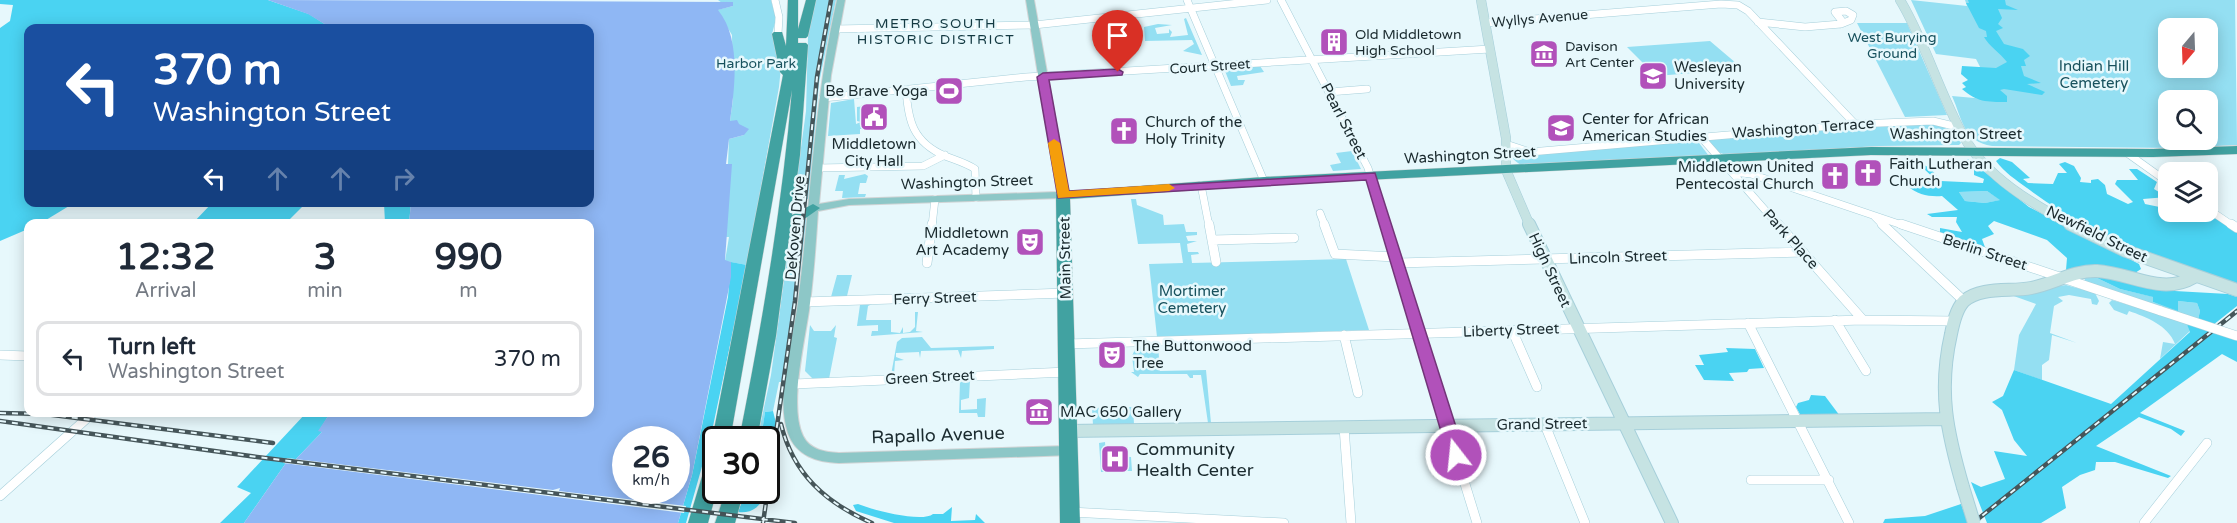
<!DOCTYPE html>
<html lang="en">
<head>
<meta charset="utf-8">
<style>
  :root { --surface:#fff; --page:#f6f6f7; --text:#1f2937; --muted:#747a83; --line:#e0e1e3 }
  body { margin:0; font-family:"Varela Round",sans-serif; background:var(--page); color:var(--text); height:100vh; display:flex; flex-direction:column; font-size:22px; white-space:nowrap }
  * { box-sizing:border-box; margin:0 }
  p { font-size:20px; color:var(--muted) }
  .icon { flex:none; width:33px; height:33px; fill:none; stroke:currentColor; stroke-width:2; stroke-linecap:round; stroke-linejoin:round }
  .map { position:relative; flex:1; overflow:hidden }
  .panel { position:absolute; left:24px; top:219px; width:570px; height:198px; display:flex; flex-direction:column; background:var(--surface); border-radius:12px; box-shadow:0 3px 15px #0003 }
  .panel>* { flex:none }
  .hud { position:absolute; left:24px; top:24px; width:570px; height:183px; border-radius:12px; box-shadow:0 3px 15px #0003; background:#1a4fa0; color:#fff; overflow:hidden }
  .needle { width:39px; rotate:199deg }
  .controls { position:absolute; left:2158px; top:18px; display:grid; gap:12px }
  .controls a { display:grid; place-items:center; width:60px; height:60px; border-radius:12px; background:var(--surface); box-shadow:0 3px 15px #0003; font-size:30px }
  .speed { position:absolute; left:612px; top:426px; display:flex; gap:12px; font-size:30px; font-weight:700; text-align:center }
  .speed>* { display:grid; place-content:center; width:78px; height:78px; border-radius:50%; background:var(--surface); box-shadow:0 3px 15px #0003; line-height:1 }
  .speed small { font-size:15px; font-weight:400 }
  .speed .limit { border:3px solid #111; border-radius:9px; background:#fff; color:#111 }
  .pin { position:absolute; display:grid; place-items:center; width:51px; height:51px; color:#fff; margin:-62px -26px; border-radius:50% 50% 50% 0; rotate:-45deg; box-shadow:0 0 6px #0007 }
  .pin .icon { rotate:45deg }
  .me { position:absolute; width:66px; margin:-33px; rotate:344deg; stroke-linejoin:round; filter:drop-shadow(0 0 4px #0008) }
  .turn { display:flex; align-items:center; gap:21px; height:126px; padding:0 30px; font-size:27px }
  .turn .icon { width:78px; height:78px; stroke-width:2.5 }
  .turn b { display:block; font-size:42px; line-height:51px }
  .lanes { display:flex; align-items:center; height:57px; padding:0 30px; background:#0003; justify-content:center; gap:30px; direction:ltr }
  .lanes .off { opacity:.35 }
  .eta { display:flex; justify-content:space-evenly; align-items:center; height:102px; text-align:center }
  .eta b { font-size:36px; font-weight:700; line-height:42px }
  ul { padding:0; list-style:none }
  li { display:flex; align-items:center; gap:18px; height:75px; margin:0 12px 9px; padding:0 18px; border:3px solid var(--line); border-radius:12px }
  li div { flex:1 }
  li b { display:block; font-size:22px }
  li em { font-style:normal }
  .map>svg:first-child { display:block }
  .green { fill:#94dff2; fill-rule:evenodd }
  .forest { fill:#4ad3f2; fill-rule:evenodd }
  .water { fill:#8fb7f4; fill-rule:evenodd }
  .pier { fill:#e7f8fc }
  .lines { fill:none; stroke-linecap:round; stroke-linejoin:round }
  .street-far1-casing { stroke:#a6cfda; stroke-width:8 }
  .street-casing { stroke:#a6cfda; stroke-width:10 }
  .secondary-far1-casing { stroke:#a6cfda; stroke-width:10 }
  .secondary-casing { stroke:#a6cfda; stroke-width:14 }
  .primary-casing { stroke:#d1d4d5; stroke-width:2 }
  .highway-casing { stroke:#d1d4d5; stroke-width:1 }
  .street-far1 { stroke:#fff; stroke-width:7 }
  .street { stroke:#fff; stroke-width:9 }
  .secondary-far1 { stroke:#c6e3e3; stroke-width:9 }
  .secondary { stroke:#c6e3e3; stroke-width:12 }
  .primary { fill:#8dc7c7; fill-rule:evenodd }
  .highway { fill:#41a2a1; fill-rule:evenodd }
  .rail-casing { stroke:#46565a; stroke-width:4.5 }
  .rail { stroke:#e7f8fc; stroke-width:2; stroke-dasharray:6; stroke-linecap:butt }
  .street-bridge-casing { stroke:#a6cfda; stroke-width:10; stroke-linecap:butt }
  .secondary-bridge-casing { stroke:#a6cfda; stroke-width:14; stroke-linecap:butt }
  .street-bridge { stroke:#fff; stroke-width:9 }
  .secondary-bridge { stroke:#c6e3e3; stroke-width:12 }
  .route { fill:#b151ba; stroke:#733579; stroke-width:1.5 }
  .slow { fill:#f59e0b }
  .labels { text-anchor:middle; stroke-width:5; stroke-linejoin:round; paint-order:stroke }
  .far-street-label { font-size:14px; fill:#1a2a2e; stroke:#e7f8fc }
  .far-neighbourhood-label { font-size:14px; letter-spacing:1.5px; fill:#133942; stroke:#e7f8fc }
  .far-poi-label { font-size:14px; fill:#1a2a2e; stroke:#e7f8fc; text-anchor:start }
  .far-park-label { font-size:14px; fill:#17515d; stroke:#e7f8fc }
  .park-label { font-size:15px; fill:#17515d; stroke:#e7f8fc }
  .poi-label { font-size:15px; fill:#1a2a2e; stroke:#e7f8fc; text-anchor:start }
  .street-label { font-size:15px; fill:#1a2a2e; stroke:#e7f8fc }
  .near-street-label { font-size:18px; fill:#1a2a2e; stroke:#e7f8fc }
  .near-poi-label { font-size:18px; fill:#1a2a2e; stroke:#e7f8fc; text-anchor:start }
</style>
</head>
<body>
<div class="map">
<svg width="2237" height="523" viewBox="0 0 2237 523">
  <rect width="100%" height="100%" fill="#e7f8fc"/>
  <!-- green -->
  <path class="green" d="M718 0H771L776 19 772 34 781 67 779 87 747 265 725 261 729 237H725L729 139 744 135 742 127 730 121 733 99 732 35 717 10 733 6 732 2 722 3Z
    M814 0H836L819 83 809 199H806L798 195 797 177 806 111 808 37Z
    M1911 0 1967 6 1965 0H2235L2237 145 2179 148 1992 146C1963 141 1963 121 1952 96L1997 100 1976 59 1936 54ZM2169 28H2208V68H2169ZM2169 100H2208V140H2169Z
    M1186 18 1202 55 1183 51 1194 44 1192 40 1145 41 1144 27 1158 24 1172 25 1155 28 1157 34 1169 33V29L1172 32 1170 37 1188 35 1184 19Z
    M1857 23H1907L1947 115 1905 117Z
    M1710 41 1743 69 1656 76 1627 47Z
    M1260 66 1264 72 1237 76 1238 80H1245L1243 85 1231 86 1225 71Z
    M854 99 856 124 861 122 857 121V107L865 106V129H860V134L828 136 831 103Z
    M1942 123 1951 126 1961 143 1959 145 1879 146 1726 155 1718 152 1707 140 1857 126Z
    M1696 139 1709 156 1522 165C1516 162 1509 158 1513 150L1526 154Z
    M1352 151 1361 169 1333 171 1330 165 1341 163 1336 153Z
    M865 174 868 176 866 183H860L858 194H866L865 197 842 198 843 191H835L839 175H845L844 179Z
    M1987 191 2001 200 1985 203 1965 201 1959 192Z
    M1131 199H1136L1137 205 1163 215 1164 225 1184 224 1186 232H1197V235L1186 236 1188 241H1197L1187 244 1188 252H1198L1199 254 1191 255 1192 263 1346 259 1369 330 1157 337 1149 264 1183 263 1180 243 1138 244Z
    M807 216 787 382H779L773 411 765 412 761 439 757 440 771 375 791 229 795 224Z
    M837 275H852L847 296 831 297Z
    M2084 276 2095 277 2120 289 2154 297 2153 302 2178 310V301L2197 303 2200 311 2198 320 2085 281Z
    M2066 285 2095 293 2099 301 2097 305 2092 304 2091 299 2069 295 2058 297 2063 301 2054 306 2050 333 2077 343 2052 335 2049 360 2042 365V380L2014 370 2019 335 2036 304 2008 294Z
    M2112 300 2186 322 2190 331 2160 359 2163 342 2175 344C2168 325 2146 317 2129 311L2127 315 2114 310 2109 303Z
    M872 304 868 306 866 320H891V332L900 333 903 327V333L910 332 915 327V312H918L916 331 923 332 871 336 872 331H878V325L857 326 860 305Z
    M810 325 814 331H831L836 325 834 337 837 338 829 379H813L805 371Z
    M922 337 931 348 994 346V349L962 351 961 358 958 350 921 351 920 358 919 352 896 353V357L904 360 895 361 894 375H891L897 342 902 338Z
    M1158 345 1160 371 1206 370 1211 423H1208L1201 375H1193V378H1190L1187 374H1140L1138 377 1131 372H1134L1132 356 1136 347Z
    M970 380 969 398 961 400V410L977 409V399L986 398 985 417H978L977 413H959L960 381Z
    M1133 407 1134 424 1093 425 1092 408Z
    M1105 442 1106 456 1131 457 1132 471H1126L1125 462H1107V472H1101L1099 443Z"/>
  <!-- forest -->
  <path class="forest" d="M0 0H268L309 14 331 28H28V202L74 203 41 223 28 224V229L0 241V28L10 21 13 5 0 4Z
    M1968 0H2033H2005L2006 5 2018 10 1998 9 2002 18 1998 24 2003 28 1996 31 2004 44 2023 49 2030 56 2024 60 2026 66H2021L2024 76 2041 83 2027 84 2045 92 2042 95 2004 89 2000 90 2007 96V102C1986 102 1977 102 1962 89L1966 87 1962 83 1968 80 1961 74 1962 66 1996 68 2007 62C2000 53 1989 46 1984 37H1987L1986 31 1979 28 1966 3H1969Z
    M1911 157 1931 169 1941 181 1983 183 1984 179 1974 175V169L1964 159H1968L2029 207 2139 264 2141 269 2132 275 2089 267 2066 270 2067 258 2047 240 1994 221 1988 226 1994 234 1982 239 1986 250 1940 234V228L1962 232 1956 222 1957 217H1932L1927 214 1958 210 1942 196C1930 197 1917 195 1908 186L1901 187 1898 183 1936 180ZM1987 191 2000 200 1985 203 1965 201 1959 192Z
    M2000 158 2012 162 2030 178 2023 179 2028 183 2053 184 2058 173H2067L2059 164 2065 162 2074 166 2081 178 2080 182 2091 183V180L2098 179 2105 185 2107 194 2128 204 2133 202 2115 184 2117 180H2138L2129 169H2137L2157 182 2154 189 2167 197 2143 199 2145 204 2169 209V212H2207L2237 232V285C2165 261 2089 235 2027 188 2016 180 2004 172 1996 161Z
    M212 203V202L306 203 286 223H193Z
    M384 203H411L409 223H385Z
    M731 262 747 265 712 431 686 523H678L692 475 728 297Z
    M2095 277H2108L2157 290 2228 294 2237 297V306L2213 325 2198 320 2200 311 2197 303 2178 301V311L2153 302V297L2120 289Z
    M2186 322 2237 339V362L2222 354 2140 413 2185 431 2181 436 2171 429 2139 417 2096 446 2171 476 2168 478 2115 462H2096L2095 470 2080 475 2062 487 2066 508 2041 523H1987L1971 482 1981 487 2005 479 1994 451 2027 456 2014 440 2002 410 1992 402 2003 396 2014 370 2111 404 2190 332Z
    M1726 348 1755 349 1764 368 1749 369 1747 372 1729 373 1734 381 1704 380 1695 365H1704L1699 355 1728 352Z
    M1811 395 1825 396 1840 416H1801L1796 407 1798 403 1809 400Z
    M773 411 776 423 767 483 766 440 761 439 765 412Z
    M306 413H330L319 431H323L295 460H288L244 523H220L251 493 237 487Z
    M746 491H765C763 505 753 514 738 512Z
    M858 504C873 510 922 523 933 514H943L952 507 951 521 975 520 976 514 985 523H894L856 511 853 505Z
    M1961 504 1968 523H1883L1885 519 1925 516Z"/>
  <!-- water -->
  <path class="water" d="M268 0 733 2V6L718 10C741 38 735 86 730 121L737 120 739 124 749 129 744 135 729 139 726 164H732L725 260 731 262V277L692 475 678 523H244L288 460H295L322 432 318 431 330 413 590 412V224L409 223 411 203 590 202V28H331L308 14ZM626 440H676V490H626Z"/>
  <!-- pier -->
  <path class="pier" d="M287 458 553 490 560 488 559 491 686 506 684 513 283 463Z"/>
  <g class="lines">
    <!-- street-far1 casing -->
    <g class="street-far1-casing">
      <path id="street-far1" d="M775 0 779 17 778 34
        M1187 0 1264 181
        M1281 0 1368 168 1386 226
        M1846 11 1853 15 1851 20 1841 24 1842 21 1835 12Z
        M1758 22 1805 27 1841 24
        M1485 23 1721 4 1738 5 1748 11 1855 124
        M835 29 1034 25 1267 0
        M906 89C908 121 913 142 945 156 955 160 966 163 975 169L976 198
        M1329 92 1367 89
        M823 98 1026 77 1490 49
        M1700 136 1779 226
        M1506 144 1530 152 1855 124 1933 121 1958 127
        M2127 153 2169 183
        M817 168 923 166 945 155
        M1732 172 1751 174 1905 226
        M1201 185 1209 226
        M2208 209 2233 226
        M1320 213 1325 226
        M1875 217 1884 226
        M932 226 935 199"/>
    </g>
    <!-- street casing -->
    <g class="street-casing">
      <path id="street" d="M1209 224 1216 262
        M1324 224 1335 254 1396 257
        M1385 224 1477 523
        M1778 224 1863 320
        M1882 224 1964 301
        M1901 224 2161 311
        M2231 224 2237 228
        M1212 240 1294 238
        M927 263 932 224
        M1398 263 1803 252
        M804 302 1066 293
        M1835 320 1866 371
        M1748 323 1849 523
        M1512 330 1537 387
        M1344 335 1358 393
        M1067 344 1863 320 1954 321
        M0 355 28 356
        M794 384 1067 372
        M1545 425 1585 523
        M1344 427 1351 523
        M1751 480H1829
        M0 496 94 412
        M1070 512 1284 523
        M2144 523 2207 443"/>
    </g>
    <!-- secondary-far1 casing -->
    <g class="secondary-far1-casing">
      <path id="secondary-far1" d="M1481 0 1506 138V170L1530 226
        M1900 0C1926 43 1939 93 1964 137 1986 177 2033 204 2073 226"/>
    </g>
    <!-- secondary casing -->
    <g class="secondary-casing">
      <path id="secondary" d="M1529 224 1672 523
        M2070 224 2126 251 2237 290
        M1067 431 1945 419
        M1963 487C1947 432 1938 391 1951 334 1953 324 1956 309 1964 301 1981 286 2011 292 2031 288 2053 284 2074 270 2097 271 2131 273 2162 296 2194 277"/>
    </g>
    <!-- primary casing -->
    <g class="primary-casing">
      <path id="primary" d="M837 0H845L831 75 819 204 849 199 1057 192 1026 0H1034L1069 195 1063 198 849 205 818 211C816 241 814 272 810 303 806 337 788 405 803 436 810 450 825 452 839 453L1067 446 1072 447 1074 451 1072 455 839 463C817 462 796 456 788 433 775 395 793 341 798 302 811 201 814 100 837 0Z"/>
    </g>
    <!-- highway casing -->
    <g class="highway-casing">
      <path id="highway" d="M788 0H798V29L806 0H816L808 36 806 38H798V43H806L808 45 800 155 792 215 813 204 820 208 800 222 789 238 776 336 757 440H739C762 324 782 208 792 90L730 440H716V445L712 440 783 75 780 72 772 34 774 32H782L786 46Z
        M2237 146V154L2153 157 1871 155 1264 185 1070 199 1080 523H1060L1056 195 1058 192 1264 177 1871 147 2153 149Z
        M716 453 717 490 708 523H688L707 460 710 455Z
        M726 490H744L735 523H715Z"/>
    </g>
    <!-- street-far1 -->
    <use href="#street-far1" class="street-far1"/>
    <!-- street -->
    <use href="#street" class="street"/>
    <!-- secondary-far1 -->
    <use href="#secondary-far1" class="secondary-far1"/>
    <!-- secondary -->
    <use href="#secondary" class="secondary"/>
    <!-- primary -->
    <use href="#primary" class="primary"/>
    <!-- highway -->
    <use href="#highway" class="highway"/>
    <!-- rail casing -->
    <g class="rail-casing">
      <path id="rail" d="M0 413 45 414 273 443
        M0 421 257 457 795 523
        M781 424C793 474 826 503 872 523
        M763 523 795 301 817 77 831 0
        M1973 523 2237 311"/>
    </g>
    <!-- rail -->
    <use href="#rail" class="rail"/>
    <!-- street-bridge casing -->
    <g class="street-bridge-casing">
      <path id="street-bridge" d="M2161 311 2237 336"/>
    </g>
    <!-- secondary-bridge casing -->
    <g class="secondary-bridge-casing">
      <path id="secondary-bridge" d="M1963 487 1974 523"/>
    </g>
    <!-- street-bridge -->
    <use href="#street-bridge" class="street-bridge"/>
    <!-- secondary-bridge -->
    <use href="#secondary-bridge" class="secondary-bridge"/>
  </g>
  <!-- route -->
  <path class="route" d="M1118 69 1123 72 1122 75 1049 80 1069 191 1375 173 1465 455 1462 460 1456 461 1448 455 1366 180 1058 198 1037 77 1043 73Z"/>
  <!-- slow -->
  <path class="slow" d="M1054 139 1060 143 1069 191 1169 184 1175 188 1169 191 1058 198 1048 143Z"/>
  <!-- icons -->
  <defs>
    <g id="building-square" transform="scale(1.5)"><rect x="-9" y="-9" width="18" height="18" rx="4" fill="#b151ba" stroke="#e7f8fc"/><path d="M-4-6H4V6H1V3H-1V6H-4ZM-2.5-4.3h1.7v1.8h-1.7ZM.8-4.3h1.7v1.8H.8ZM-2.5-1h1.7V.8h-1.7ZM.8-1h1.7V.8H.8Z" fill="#fff"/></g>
    <g id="museum-square" transform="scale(1.5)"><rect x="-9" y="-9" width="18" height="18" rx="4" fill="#b151ba" stroke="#e7f8fc"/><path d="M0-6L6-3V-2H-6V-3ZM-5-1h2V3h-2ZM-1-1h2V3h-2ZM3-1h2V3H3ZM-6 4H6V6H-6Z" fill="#fff"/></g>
    <g id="university-square" transform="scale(1.5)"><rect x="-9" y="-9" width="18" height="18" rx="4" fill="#b151ba" stroke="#e7f8fc"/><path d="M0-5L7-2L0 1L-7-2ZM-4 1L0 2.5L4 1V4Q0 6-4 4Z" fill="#fff"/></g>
    <g id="stadium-square" transform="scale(1.5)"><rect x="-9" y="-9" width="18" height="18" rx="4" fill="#b151ba" stroke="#e7f8fc"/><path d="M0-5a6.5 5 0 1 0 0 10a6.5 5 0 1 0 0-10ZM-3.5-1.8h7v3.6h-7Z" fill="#fff"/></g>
    <g id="civic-square" transform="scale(1.5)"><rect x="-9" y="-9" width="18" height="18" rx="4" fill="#b151ba" stroke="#e7f8fc"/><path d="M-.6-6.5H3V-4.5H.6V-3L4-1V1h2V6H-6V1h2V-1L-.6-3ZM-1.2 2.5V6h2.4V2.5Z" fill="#fff"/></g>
    <g id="church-square" transform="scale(1.5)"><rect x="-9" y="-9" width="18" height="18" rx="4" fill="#b151ba" stroke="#e7f8fc"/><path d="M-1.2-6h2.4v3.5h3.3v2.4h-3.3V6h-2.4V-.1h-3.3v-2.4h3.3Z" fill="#fff"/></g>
    <g id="theatre-square" transform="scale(1.5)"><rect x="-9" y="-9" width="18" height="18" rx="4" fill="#b151ba" stroke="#e7f8fc"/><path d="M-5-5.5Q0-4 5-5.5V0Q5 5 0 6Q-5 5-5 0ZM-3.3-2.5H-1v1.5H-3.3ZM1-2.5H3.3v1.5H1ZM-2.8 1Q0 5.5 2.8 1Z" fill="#fff"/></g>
    <g id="hospital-square" transform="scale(1.5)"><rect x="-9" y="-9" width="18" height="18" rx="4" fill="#b151ba" stroke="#e7f8fc"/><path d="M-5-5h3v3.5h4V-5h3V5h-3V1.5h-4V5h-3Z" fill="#fff"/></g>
  </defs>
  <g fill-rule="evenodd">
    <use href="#building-square" x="1334" y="42"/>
    <use href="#museum-square" x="1544" y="54"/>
    <use href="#university-square" x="1653" y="76"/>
    <use href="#stadium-square" x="949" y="91"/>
    <use href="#civic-square" x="874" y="117"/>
    <use href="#university-square" x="1561" y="128"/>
    <use href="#church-square" x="1124" y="131"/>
    <use href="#church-square" x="1868" y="173"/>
    <use href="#church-square" x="1835" y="176"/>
    <use href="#theatre-square" x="1030" y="242"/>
    <use href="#theatre-square" x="1112" y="355"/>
    <use href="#museum-square" x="1039" y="412"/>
    <use href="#hospital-square" x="1115" y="459"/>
  </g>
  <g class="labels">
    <!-- far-street labels -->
    <g class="far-street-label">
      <text transform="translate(1540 18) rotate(-5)" y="5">Wyllys Avenue</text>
      <text transform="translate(1210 66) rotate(-4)" y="5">Court Street</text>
    </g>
    <!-- far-neighbourhood labels -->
    <g class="far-neighbourhood-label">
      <text x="936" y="28">METRO SOUTH<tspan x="936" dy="16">HISTORIC DISTRICT</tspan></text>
    </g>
    <!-- far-poi labels -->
    <g class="far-poi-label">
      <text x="1355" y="39">Old Middletown<tspan x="1355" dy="16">High School</tspan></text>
      <text x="1565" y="51">Davison<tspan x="1565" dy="16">Art Center</tspan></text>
    </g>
    <!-- far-park labels -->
    <g class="far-park-label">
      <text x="1892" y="42">West Burying<tspan x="1892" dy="16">Ground</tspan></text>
      <text x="756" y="68">Harbor Park</text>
    </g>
    <!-- park labels -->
    <g class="park-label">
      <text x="2094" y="71">Indian Hill<tspan x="2094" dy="17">Cemetery</tspan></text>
      <text x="1192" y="296">Mortimer<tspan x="1192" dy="17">Cemetery</tspan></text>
    </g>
    <!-- poi labels -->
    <g class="poi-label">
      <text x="1674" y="72">Wesleyan<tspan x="1674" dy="17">University</tspan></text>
      <text x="928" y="96" text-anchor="end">Be Brave Yoga</text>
      <text x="1582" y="124">Center for African<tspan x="1582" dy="17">American Studies</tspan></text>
      <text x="1145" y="127">Church of the<tspan x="1145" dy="17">Holy Trinity</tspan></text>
      <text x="874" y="149" text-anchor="middle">Middletown<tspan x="874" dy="17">City Hall</tspan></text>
      <text x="1889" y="169">Faith Lutheran<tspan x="1889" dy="17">Church</tspan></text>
      <text x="1814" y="172" text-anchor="end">Middletown United<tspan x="1814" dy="17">Pentecostal Church</tspan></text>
      <text x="1009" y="238" text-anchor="end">Middletown<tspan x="1009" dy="17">Art Academy</tspan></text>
      <text x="1133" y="351">The Buttonwood<tspan x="1133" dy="17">Tree</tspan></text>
      <text x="1060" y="417">MAC 650 Gallery</text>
    </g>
    <!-- street labels -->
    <g class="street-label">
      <text transform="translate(1344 121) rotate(63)" y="5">Pearl Street</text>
      <text transform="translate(1803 128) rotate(-4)" y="5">Washington Terrace</text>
      <text x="1956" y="139">Washington Street</text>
      <text transform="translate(1470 155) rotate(-3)" y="5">Washington Street</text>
      <text transform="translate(967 182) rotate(-2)" y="5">Washington Street</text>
      <text transform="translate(795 228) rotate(-85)" y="5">DeKoven Drive</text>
      <text transform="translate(2097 234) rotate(26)" y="5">Newfield Street</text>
      <text transform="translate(1791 239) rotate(48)" y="5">Park Place</text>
      <text transform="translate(1985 252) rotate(18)" y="5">Berlin Street</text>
      <text transform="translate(1618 257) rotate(-2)" y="5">Lincoln Street</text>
      <text transform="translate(1065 258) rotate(-91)" y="5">Main Street</text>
      <text transform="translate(1550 270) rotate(65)" y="5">High Street</text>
      <text transform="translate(935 298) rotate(-2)" y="5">Ferry Street</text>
      <text transform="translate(1511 330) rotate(-2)" y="5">Liberty Street</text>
      <text transform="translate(930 377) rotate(-3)" y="5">Green Street</text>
      <text transform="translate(1542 424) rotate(-1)" y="5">Grand Street</text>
    </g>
    <!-- near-street labels -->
    <g class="near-street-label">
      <text transform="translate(938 435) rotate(-2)" y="6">Rapallo Avenue</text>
    </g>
    <!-- near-poi labels -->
    <g class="near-poi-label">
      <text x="1136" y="455">Community<tspan x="1136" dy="21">Health Center</tspan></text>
    </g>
  </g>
</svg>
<div class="controls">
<a><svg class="needle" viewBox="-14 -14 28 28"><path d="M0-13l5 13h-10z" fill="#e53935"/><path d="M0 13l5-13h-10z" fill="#747a83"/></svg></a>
<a><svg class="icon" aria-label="search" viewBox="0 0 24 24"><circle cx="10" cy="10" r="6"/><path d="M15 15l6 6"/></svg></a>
<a><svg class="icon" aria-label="layers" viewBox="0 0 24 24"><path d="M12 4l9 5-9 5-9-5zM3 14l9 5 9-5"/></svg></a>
</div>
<div class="speed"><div>26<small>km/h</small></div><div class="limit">30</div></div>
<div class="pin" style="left:1118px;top:72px;background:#d93025"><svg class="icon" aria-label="arrive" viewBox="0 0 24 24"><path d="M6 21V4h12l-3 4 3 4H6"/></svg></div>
<svg class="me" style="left:1456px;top:455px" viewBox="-20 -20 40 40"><circle r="17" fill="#b151ba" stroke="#fff" stroke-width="3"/><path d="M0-11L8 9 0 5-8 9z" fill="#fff"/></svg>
<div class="hud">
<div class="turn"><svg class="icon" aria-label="left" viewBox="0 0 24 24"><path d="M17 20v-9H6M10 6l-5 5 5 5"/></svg><div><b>370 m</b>Washington Street</div></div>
<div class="lanes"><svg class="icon" aria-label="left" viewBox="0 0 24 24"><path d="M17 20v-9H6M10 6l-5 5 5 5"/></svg><svg class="icon off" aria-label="ahead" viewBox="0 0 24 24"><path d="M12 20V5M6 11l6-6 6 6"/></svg><svg class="icon off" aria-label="ahead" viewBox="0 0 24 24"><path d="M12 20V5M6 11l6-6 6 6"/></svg><svg class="icon off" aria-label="right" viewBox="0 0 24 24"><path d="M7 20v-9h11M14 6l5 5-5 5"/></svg></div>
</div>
<section class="panel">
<div class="eta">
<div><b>12:32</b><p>Arrival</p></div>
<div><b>3</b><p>min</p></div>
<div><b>990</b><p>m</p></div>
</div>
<ul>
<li><svg class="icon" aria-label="left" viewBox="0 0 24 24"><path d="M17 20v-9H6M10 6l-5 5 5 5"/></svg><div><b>Turn left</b><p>Washington Street</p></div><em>370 m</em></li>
</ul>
</section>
</div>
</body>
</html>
